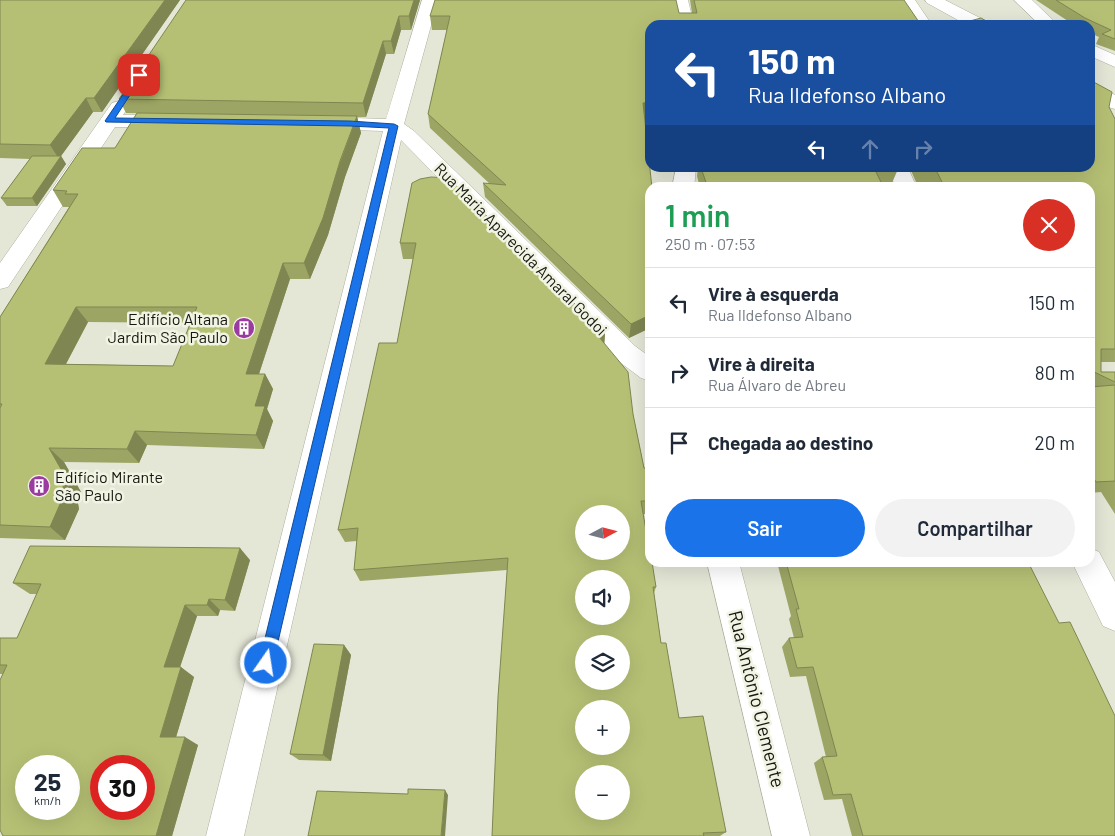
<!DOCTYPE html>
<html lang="pt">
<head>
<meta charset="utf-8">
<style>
  :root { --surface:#fff; --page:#f2f2f3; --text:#1f2937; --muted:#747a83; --line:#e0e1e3; --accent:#1a73e8 }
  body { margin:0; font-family:Barlow,sans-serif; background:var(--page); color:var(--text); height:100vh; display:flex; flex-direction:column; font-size:19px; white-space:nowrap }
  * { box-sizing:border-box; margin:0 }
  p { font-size:16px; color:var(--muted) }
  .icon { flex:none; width:28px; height:28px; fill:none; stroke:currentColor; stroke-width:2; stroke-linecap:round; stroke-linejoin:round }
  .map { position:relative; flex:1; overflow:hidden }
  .panel { position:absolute; left:645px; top:182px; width:450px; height:385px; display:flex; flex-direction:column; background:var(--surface); border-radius:15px; box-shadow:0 5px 20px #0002 }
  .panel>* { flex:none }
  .guide { position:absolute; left:645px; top:20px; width:450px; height:152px; border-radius:15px; box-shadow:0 5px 20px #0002; background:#1a4fa0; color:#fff; overflow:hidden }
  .needle { width:32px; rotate:83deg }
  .controls { position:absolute; left:575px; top:505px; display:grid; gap:10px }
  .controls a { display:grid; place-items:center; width:55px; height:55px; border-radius:50%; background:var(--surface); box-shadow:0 5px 20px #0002; font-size:25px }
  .speed { position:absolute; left:15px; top:755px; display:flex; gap:10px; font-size:25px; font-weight:700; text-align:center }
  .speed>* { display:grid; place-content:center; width:65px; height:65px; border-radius:50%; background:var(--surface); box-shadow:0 5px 20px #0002; line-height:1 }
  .speed small { font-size:12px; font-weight:400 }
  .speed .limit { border:8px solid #d22; background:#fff; color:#111 }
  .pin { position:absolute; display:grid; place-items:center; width:42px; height:42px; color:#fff; margin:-21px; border-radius:10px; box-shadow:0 2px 8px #0006 }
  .me { position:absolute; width:55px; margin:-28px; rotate:13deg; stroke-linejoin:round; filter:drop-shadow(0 0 4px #0008) }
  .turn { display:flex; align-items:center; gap:18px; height:105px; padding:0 20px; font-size:22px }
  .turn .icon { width:65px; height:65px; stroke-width:2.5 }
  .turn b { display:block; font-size:35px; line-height:42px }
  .lanes { display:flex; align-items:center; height:48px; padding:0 20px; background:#0003; justify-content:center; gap:25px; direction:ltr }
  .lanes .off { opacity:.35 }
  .round { display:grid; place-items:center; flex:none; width:52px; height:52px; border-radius:26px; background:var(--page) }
  .headline { display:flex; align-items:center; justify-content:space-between; height:85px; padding:0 20px }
  h1 { font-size:30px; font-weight:600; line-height:38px; color:#1e9e55 }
  .action { display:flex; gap:10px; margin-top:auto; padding:10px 20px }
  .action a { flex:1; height:58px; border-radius:30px; background:var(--accent); color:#fff; font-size:20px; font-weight:600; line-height:58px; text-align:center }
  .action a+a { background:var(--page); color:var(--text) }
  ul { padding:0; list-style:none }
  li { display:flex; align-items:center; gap:15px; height:70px; padding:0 20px; border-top:1px solid var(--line) }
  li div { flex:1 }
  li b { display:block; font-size:19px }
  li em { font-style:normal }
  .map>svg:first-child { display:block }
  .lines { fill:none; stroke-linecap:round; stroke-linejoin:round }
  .minor-casing { stroke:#acaf9e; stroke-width:1 }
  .minor { fill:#fff; fill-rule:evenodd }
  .wall { fill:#9da564; fill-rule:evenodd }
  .shaded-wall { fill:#7f8651 }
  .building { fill:#b6c074; stroke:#7f8651; fill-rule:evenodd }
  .route { fill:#1a73e8; stroke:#114b97 }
  .labels { text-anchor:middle; stroke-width:5; stroke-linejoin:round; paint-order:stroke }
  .street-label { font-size:16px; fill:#161711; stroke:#f1f4e3 }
  .poi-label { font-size:16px; fill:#161711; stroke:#f1f4e3; text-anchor:end }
  .near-street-label { font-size:19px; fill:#161711; stroke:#f1f4e3 }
</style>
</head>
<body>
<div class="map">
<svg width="1115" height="836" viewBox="0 0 1115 836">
  <rect width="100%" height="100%" fill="#e4e7d6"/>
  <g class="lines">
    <!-- minor casing -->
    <g class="minor-casing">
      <path id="minor" d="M422 0H438L404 124 414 131 635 346 650 357V381L641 378 617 360 401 140 244 836H206L383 131 321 129 314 127 311 123 314 119 321 117 386 119Z
        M672 0H688L694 25H678Z
        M899 0H915L932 25H916Z
        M925 0H945L986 21 988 25H967L927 3Z
        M1014 0H1032L1058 25H1040Z
        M1090 44 1115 55V67L1090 56Z
        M1090 82 1115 95V109L1108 107 1090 96Z
        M119 101 126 103 128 107 123 115H170L177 117 180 121 177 125 170 127H115L8 287 0 289V263L112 103Z
        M676 168H696L694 188H672Z
        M888 168H908L917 188H896Z
        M1090 548 1099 552 1115 582V631L1103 626 1072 562H1090Z
        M707 562H739L810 836H772Z"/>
    </g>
    <!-- minor -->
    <use href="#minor" class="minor"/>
  </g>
  <!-- wall -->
  <path class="wall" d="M0 0H180L102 112H93L61 156 66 164 37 206H7L1 198 30 159 0 158Z
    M420 0 411 30H401L394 54H386L366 117H357L361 133 345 177 328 235 310 279H290L259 374H265L273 389 267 409 273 421 264 449 147 445 139 463 64 462 81 492 77 498 79 509 65 540 0 538V317L69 207H63L53 190 115 148 234 115 126 113 119 99ZM88 322 191 323 173 366 66 364Z
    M690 0H904L650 25V45H648L650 116H644L650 188V328L629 338 485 197 483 183 490 184 430 128 428 114 447 30H432L430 16 692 13Z
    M1036 0H1115V51L1096 44 1099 37 1090 33V25H1074Z
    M1109 107 1115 119V362H1101V372L1115 382 1090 370V188H931L928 182H916L910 168H1090Z
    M698 168H898V169L892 183H882L884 188H700L697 176Z
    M412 183 605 334 604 344 633 414 644 468 650 469V514H643L656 587 654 593 661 643 679 718 726 832 720 836H492L507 570 360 581 354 570 357 541 345 542 338 530 397 343 413 259H403L400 243Z
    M1090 370 1115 382V514L1101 492 1090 493Z
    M250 560 235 611 220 610 218 616H197L180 667 194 677 176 737 198 745 172 836H3V674H0V638H17L37 594H30L13 583Z
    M777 562H1033L1028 563 1115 836H852L842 799 824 800 819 782 814 763 822 757H826L806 676 790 677 782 647 789 638H794L789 619 791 616Z
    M344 645 351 655 331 761 299 760 290 754Z"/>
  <!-- shaded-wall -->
  <path class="shaded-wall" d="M165 0H180L102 112 94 98Z
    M414 0H420L411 30 409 16Z
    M399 16 401 30 394 54 391 41Z
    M647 32H650V45L646 46Z
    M383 41 386 54 366 117 363 103Z
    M86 98 93 112 61 156 66 164 37 206 32 198 59 159 50 145Z
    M650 102V116L641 117 643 103Z
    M357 116 361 133 345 177 328 235 310 279 304 263Z
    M283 263 290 279 254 389 246 374Z
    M76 307 88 322 58 379 45 364Z
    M650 315V328L629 338 631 324Z
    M605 334 604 349 599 337Z
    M265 374 273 389 267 409 273 421 264 449 256 435 255 406Z
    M135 431 147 445 139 463 127 449Z
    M49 448 64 462 81 492 77 498 79 509 65 540 50 527 63 484Z
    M240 548 250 560 235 611 225 600Z
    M209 599 220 610 218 616 207 605Z
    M185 605 197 616 177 676 164 667Z
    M344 645 351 655 331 761 323 755Z
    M181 667 194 677 174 744 160 737Z
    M185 737 198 745 172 836H156Z
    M445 790 448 795 445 836H441Z"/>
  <!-- building -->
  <path class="building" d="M0 0H165L94 98H86L50 145 0 144Z
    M186 0H414L409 16H399L391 41H383L363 103 119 99Z
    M435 0H676L679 13H697L694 0H904L921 25H650V32H647L650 69V102L643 103 652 188H650V315L631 324 483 183 506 185 428 114 450 16H430Z
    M1056 0H1115V39L1102 34 1111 30 1085 18Z
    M981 18 993 25H955Z
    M1090 80 1112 92 1109 107 1115 119V349H1101V372H1115V382L1090 370V188H945L935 168H1090Z
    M137 113 357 116 340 161 323 218 304 263H283L246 374H265L255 406H265L256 435 135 431 127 449 49 448 66 478 63 484 64 495 50 527 0 525V408L2 404H0V317L78 194H65L67 191 53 190 82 148H115ZM76 307H197L173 366 45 364Z
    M32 156H61L32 198H1Z
    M701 168H898V169L875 170 884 188H708Z
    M431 177 449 178 605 334 599 337 628 372 633 414 644 468 650 469V501H641L650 554V562H652L656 587H653L661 643H666L679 718 703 716 726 832 703 833 704 836H492L498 697 508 558 354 570 358 528 338 530 379 343H397L416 243H400L412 183 420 179ZM584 514H621V551H584ZM584 579H621V616H584ZM584 644H621V681H584ZM584 709H621V746H584ZM584 774H621V811H584Z
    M1115 385V481L1096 482 1090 472V387Z
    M30 546 240 548 225 600 209 599 207 605H185L164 667H181L160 737H185L156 836H3L0 830V680L7 665H0V638H17L41 584 13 583ZM26 766H69V809H26ZM101 766H144V809H101Z
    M786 562H1028L1059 623 1070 622 1115 716V836H863L851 794 833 795 828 776 822 757 837 756 813 667 797 668 789 638 803 637 796 609H799Z
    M314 644 344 645 323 755 290 754Z
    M408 789 445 790 441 836H308L317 791 408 794Z"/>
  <!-- route -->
  <path class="route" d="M139 73 143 75 115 118 350 121 394 124 398 126 273 663 271 668 266 670 261 668 259 663 389 128 350 126 106 122 105 121 137 74Z"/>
  <!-- icons -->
  <defs>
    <g id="building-disc" transform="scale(1.125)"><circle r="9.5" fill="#9b3ba2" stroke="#f1f4e3"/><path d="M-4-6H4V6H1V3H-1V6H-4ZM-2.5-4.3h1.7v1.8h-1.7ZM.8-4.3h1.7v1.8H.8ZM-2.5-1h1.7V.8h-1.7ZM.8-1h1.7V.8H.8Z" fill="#fff"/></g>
  </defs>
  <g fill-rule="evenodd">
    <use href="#building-disc" x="244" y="328"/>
    <use href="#building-disc" x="39" y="486"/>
  </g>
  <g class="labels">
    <!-- street labels -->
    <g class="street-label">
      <text transform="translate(521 249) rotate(45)" y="6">Rua Maria Aparecida Amaral Godoi</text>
    </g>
    <!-- poi labels -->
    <g class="poi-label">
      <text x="228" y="325">Edifício Altana<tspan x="228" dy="18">Jardim São Paulo</tspan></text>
      <text x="55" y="483" text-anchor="start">Edifício Mirante<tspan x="55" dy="18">São Paulo</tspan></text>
    </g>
    <!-- near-street labels -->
    <g class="near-street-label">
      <text transform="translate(757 699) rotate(76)" y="7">Rua Antônio Clemente</text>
    </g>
  </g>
</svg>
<div class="controls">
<a><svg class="needle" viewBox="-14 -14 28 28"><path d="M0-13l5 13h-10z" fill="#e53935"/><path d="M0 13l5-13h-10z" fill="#747a83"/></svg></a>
<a><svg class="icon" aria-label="sound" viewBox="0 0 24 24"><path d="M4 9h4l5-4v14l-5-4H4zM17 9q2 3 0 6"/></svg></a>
<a><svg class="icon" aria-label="layers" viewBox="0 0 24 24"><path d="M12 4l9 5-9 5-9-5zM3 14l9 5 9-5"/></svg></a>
<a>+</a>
<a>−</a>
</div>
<div class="speed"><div>25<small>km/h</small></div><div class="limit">30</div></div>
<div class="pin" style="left:139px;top:75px;background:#d93025"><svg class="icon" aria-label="arrive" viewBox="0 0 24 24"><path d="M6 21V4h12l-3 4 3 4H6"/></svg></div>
<svg class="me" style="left:266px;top:663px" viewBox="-20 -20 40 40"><circle r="17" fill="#1a73e8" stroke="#fff" stroke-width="3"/><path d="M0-11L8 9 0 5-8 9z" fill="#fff"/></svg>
<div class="guide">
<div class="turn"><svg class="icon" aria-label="left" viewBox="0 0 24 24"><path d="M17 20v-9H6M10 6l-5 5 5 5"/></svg><div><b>150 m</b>Rua Ildefonso Albano</div></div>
<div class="lanes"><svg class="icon" aria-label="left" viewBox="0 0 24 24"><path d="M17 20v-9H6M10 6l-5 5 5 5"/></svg><svg class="icon off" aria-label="ahead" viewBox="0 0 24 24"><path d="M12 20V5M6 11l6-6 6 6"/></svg><svg class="icon off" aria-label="right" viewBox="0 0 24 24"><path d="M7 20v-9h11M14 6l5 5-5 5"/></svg></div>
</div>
<section class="panel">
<div class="headline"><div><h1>1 min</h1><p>250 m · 07:53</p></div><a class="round" style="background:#d93025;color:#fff"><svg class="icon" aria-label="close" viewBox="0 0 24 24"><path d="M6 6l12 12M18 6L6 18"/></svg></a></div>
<ul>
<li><svg class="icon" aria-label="left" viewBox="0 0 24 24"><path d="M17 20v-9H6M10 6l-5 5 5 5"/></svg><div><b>Vire à esquerda</b><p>Rua Ildefonso Albano</p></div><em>150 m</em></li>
<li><svg class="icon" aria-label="right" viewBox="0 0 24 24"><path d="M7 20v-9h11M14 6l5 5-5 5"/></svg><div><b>Vire à direita</b><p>Rua Álvaro de Abreu</p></div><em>80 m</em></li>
<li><svg class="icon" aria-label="arrive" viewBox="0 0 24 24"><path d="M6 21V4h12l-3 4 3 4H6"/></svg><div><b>Chegada ao destino</b></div><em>20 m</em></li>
</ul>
<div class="action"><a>Sair</a><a>Compartilhar</a></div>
</section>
</div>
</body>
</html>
